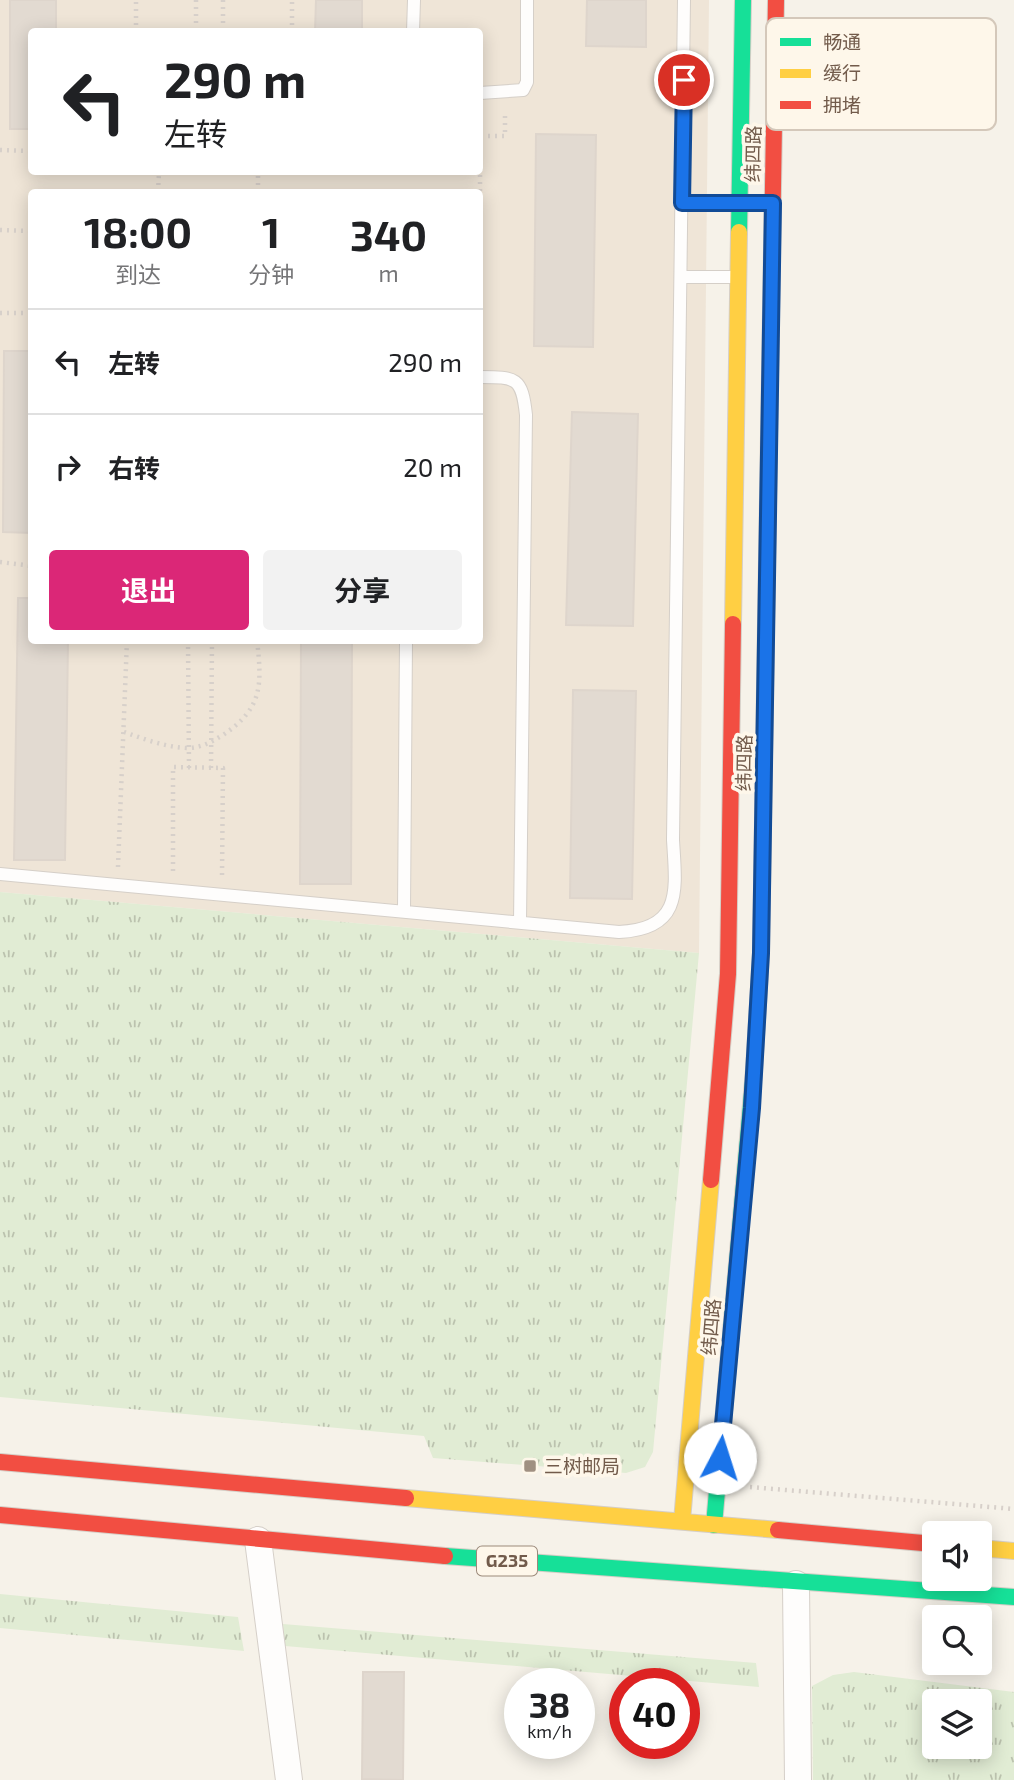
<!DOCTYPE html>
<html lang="zh">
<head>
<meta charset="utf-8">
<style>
  :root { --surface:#fff; --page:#f2f2f2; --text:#202124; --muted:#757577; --line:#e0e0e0; --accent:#db2777 }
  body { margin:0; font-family:"Exo 2","Noto Sans SC",sans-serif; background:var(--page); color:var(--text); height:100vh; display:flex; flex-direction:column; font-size:26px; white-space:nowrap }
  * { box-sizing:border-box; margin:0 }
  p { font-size:23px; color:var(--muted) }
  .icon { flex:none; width:38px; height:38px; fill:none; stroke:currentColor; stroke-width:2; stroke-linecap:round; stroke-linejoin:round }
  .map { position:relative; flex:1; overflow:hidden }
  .sheet { position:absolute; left:28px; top:189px; width:455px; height:455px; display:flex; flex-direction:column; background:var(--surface); border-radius:7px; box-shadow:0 4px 18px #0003 }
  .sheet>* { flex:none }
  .guide { position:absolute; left:28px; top:28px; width:455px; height:147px; border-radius:7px; box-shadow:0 4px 18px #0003; background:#fff; color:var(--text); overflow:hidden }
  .tools { position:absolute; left:922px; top:1521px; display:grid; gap:14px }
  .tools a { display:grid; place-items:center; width:70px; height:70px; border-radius:7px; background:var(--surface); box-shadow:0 4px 18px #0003; font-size:35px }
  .speed { position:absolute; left:504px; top:1668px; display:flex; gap:14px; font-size:35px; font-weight:700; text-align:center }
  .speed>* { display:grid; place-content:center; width:91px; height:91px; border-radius:50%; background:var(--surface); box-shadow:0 4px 18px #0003; line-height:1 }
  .speed small { font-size:18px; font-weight:400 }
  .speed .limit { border:10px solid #d22; background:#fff; color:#111 }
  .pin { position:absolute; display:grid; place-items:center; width:60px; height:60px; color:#fff; margin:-30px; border:4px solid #fff; border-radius:50%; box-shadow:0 2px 7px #0007 }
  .me { position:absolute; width:77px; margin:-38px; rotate:5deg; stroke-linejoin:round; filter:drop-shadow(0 0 5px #0008) }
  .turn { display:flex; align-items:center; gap:24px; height:147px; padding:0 21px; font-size:32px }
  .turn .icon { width:91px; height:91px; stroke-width:2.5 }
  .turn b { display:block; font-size:49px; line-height:60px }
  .eta { display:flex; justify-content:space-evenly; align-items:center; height:119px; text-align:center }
  .eta b { font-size:42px; font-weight:700; line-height:49px }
  .button { display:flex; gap:14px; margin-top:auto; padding:14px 21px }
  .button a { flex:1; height:80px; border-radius:7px; background:var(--accent); color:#fff; font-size:28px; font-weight:700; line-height:80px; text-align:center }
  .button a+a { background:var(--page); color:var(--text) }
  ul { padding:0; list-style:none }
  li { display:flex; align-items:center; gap:21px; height:105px; padding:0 21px; border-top:2px solid var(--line) }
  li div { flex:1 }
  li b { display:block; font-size:26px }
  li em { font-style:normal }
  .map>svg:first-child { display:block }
  .residential { fill:#efe5d7; fill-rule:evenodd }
  .grass { fill:url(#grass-tufts); fill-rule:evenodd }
  .building { fill:#e2dad1; stroke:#ded5cc; stroke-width:2 }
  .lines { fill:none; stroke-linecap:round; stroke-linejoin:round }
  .lane-casing { stroke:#d5cfc8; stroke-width:14 }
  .street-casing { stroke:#d5cfc8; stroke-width:28 }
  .fast-casing { stroke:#d5cec6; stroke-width:18 }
  .slow-casing { stroke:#d5cec6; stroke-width:18 }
  .jam-casing { stroke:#d5cec6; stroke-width:18 }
  .path { stroke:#d7d0ca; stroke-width:4.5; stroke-dasharray:2 5; stroke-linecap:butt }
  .lane { stroke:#fefdfc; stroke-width:12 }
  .street { stroke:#fefdfc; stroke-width:26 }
  .fast { stroke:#16e098; stroke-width:16 }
  .slow { stroke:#ffcf43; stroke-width:16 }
  .jam { stroke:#f24e42; stroke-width:16 }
  .route-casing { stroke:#114b97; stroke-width:18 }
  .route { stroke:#1a73e8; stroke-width:12 }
  .poi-dot { fill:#a09082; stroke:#fef7ea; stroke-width:2.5 }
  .labels { text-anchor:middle; stroke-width:7; stroke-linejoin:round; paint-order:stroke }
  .shield { fill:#fef7ea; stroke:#9c8a7b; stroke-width:2 }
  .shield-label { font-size:18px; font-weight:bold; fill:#725b4b }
  .street-label { font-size:19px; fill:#725b4b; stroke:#fef7ea }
  .poi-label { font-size:19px; fill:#725b4b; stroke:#fef7ea; text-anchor:start }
  .key { fill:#fef7ea; stroke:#d4c8ba; stroke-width:2 }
  .key-label { font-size:19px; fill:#725b4b }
</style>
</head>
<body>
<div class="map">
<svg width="1014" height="1780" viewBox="0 0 1014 1780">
  <defs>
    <pattern id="grass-tufts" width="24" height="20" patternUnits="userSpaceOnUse" patternTransform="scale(1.75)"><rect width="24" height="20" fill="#e1ecd4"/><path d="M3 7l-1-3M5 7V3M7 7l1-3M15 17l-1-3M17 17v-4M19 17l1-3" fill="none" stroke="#bbc2ae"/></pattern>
  </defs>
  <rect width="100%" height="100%" fill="#f6f2e9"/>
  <!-- residential -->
  <path class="residential" d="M0 0H709L699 953 0 892ZM32 32H480V172H32ZM32 192H480V640H32Z"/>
  <!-- grass -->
  <path class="grass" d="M0 892 699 953 653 1452 645 1467 626 1473 433 1458 424 1436 0 1397Z
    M0 1594 238 1617 244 1651 0 1628Z
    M283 1624 756 1663 759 1687 285 1646Z
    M854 1672 1014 1692V1780H813L812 1686 833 1675ZM934 1701H980V1746H934Z"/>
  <!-- building -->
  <path class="building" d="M10 0H56V32H32V129H10Z
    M316 0H362V32H315Z
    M587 0H646V47L586 46Z
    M536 134 596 135 593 347 534 346Z
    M4 351H32V533L3 532Z
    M572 412 638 414 633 626 566 625Z
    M18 598H32V640H68L65 860H14Z
    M301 640H352L351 884H300Z
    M573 690 636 691 632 899 570 898Z
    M363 1672H404L403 1780 362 1779Z"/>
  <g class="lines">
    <!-- lane casing -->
    <g class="lane-casing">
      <path id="lane" d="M413 32 414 0
        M480 93 523 90 527 82V0
        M682 203H738
        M682 277H737
        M480 377C516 377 522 377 526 415L520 922
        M0 874 619 932C683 929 676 890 673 840L684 0
        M404 911 406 640"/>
    </g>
    <!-- street casing -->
    <g class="street-casing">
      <path id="street" d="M258 1540 289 1780
        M796 1584 798 1780"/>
    </g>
    <!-- fast casing -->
    <g class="fast-casing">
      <path id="fast" d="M739 232 743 0
        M714 1525 754 1070
        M445 1556 1014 1597"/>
    </g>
    <!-- slow casing -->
    <g class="slow-casing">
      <path id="slow" d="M733 624 739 232
        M754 1070 761 953 766 622
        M406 1498 778 1530
        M682 1521 711 1180
        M980 1548 1014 1551"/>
    </g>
    <!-- jam casing -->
    <g class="jam-casing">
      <path id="jam" d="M766 622 776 0
        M711 1180 728 974 733 624
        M0 1462 406 1498
        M0 1515 445 1556
        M778 1530 934 1544"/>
    </g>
    <!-- path -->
    <path class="path" d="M196 0V32
      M223 0V32
      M136 32V0
      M292 32V0
      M0 150 32 151
      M158 192 159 172
      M258 192V172
      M480 198V136H505V112
      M0 230 32 231
      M0 313H32
      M0 562 32 566
      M188 640 189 768
      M124 732C144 739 165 747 187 748 201 748 211 742 223 735 263 708 262 685 257 640
      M211 768 212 640
      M118 867 127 640
      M173 871V767L223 768 222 876
      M750 1487 1014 1509"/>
    <!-- lane -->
    <use href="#lane" class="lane"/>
    <!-- street -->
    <use href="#street" class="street"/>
    <!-- fast -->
    <use href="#fast" class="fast"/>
    <!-- slow -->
    <use href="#slow" class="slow"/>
    <!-- jam -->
    <use href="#jam" class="jam"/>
  </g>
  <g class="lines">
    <!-- route casing -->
    <g class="route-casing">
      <path id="route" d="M684 80 682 203H773L761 953 752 1108 720 1458"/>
    </g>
    <!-- route -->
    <use href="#route" class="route"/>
  </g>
  <!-- markers -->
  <rect class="poi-dot" x="523" y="1459" width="14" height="14" rx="3.5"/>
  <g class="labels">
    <!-- shield labels -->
    <rect class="shield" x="477" y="1546.5" width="60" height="29" rx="5"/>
    <g class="shield-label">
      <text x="507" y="1567">G235</text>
    </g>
    <!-- street labels -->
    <g class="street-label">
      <text transform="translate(753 154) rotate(-89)" y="7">纬四路</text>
      <text transform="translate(744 763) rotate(-89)" y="7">纬四路</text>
      <text transform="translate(711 1327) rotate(-85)" y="7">纬四路</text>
    </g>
    <!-- poi labels -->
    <g class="poi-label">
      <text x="544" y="1473">三树邮局</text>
    </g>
  </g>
  <!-- legend -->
  <rect x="766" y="18" width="230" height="112" rx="10" class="key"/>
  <rect x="780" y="38" width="31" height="8" fill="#16e098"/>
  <rect x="780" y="69" width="31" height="9" fill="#ffcf43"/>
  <rect x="780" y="101" width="31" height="8" fill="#f24e42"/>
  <g class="key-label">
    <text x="823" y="49">畅通</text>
    <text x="823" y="80">缓行</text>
    <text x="823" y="112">拥堵</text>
  </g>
</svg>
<div class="tools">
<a><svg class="icon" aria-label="sound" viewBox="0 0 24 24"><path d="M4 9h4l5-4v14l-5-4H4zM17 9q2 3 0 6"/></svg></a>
<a><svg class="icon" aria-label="search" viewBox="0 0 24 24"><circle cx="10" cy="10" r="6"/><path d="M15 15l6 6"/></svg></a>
<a><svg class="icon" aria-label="layers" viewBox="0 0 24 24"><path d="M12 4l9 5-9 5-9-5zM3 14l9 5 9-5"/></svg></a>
</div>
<div class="speed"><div>38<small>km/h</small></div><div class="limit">40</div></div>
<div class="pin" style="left:684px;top:80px;background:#d93025"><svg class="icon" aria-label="arrive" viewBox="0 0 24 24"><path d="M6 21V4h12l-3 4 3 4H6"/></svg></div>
<svg class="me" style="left:720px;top:1458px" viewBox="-20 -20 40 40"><circle r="19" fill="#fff"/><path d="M0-13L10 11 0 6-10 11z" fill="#1a73e8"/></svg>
<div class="guide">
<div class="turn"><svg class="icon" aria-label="left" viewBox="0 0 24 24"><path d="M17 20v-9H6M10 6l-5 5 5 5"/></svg><div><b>290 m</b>左转</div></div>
</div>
<section class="sheet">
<div class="eta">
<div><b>18:00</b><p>到达</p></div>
<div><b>1</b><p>分钟</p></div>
<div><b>340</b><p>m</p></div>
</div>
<ul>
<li><svg class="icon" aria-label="left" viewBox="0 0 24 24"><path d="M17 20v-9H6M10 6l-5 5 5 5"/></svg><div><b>左转</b></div><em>290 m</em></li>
<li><svg class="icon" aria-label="right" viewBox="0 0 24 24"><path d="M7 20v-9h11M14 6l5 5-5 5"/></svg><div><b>右转</b></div><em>20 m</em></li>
</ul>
<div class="button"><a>退出</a><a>分享</a></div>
</section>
</div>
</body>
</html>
